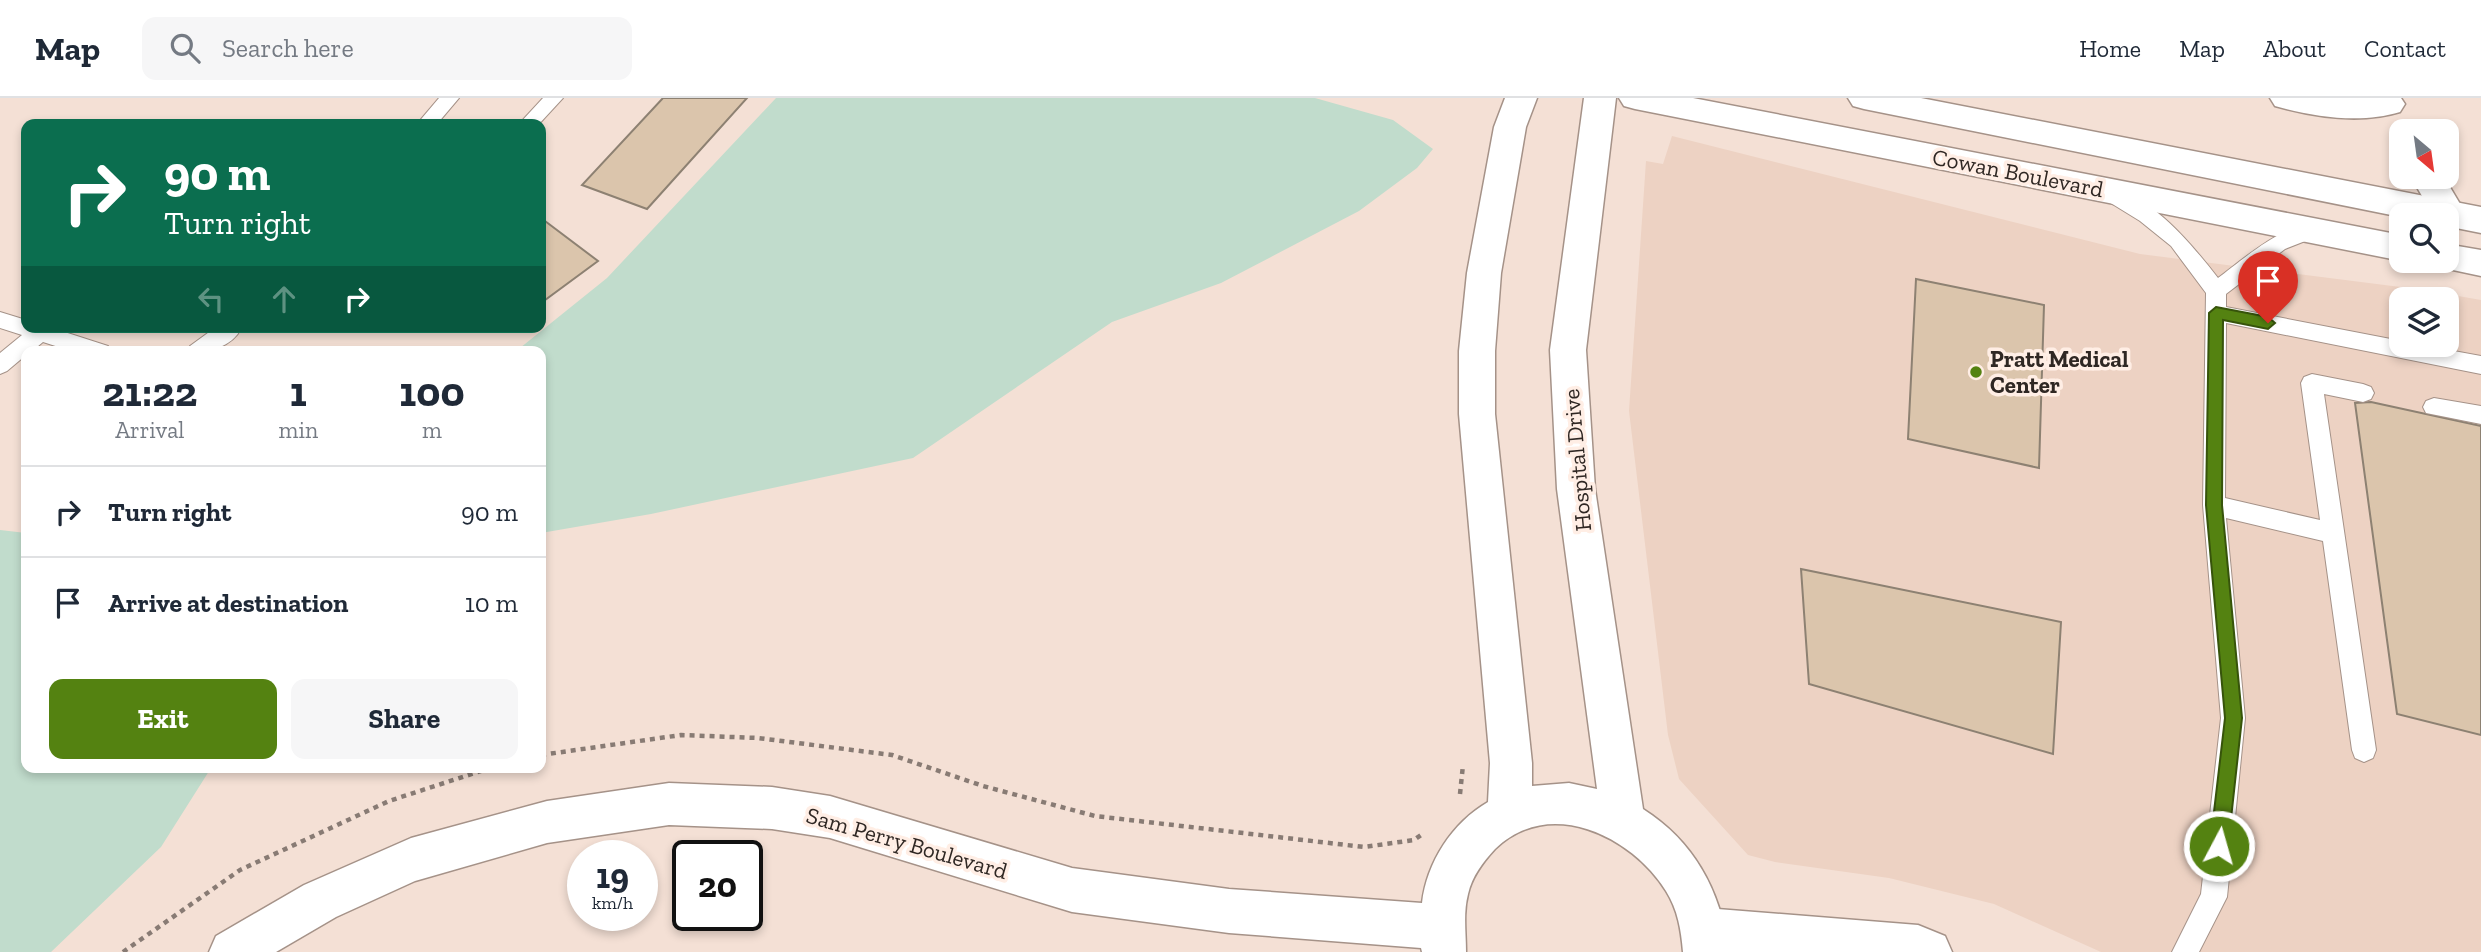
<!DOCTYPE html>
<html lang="en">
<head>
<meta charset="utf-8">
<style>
  :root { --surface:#fff; --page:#f6f6f7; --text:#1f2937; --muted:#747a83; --line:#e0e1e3; --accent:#548211 }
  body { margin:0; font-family:"Zilla Slab",serif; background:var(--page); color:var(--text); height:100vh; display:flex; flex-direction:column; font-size:26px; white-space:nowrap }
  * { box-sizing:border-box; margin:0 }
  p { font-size:23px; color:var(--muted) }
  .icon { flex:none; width:38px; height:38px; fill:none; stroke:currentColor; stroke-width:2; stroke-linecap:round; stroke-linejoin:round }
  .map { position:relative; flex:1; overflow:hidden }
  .details { position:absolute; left:21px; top:248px; width:525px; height:427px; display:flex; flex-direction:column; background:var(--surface); border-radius:14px; box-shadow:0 4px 10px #0003 }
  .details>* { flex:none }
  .top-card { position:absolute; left:21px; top:21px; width:525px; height:214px; border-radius:14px; box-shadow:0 4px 10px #0003; background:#0b6e4f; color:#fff; overflow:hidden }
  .needle { width:46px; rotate:151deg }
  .buttons { position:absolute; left:2389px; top:21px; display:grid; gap:14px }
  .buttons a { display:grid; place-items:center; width:70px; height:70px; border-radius:14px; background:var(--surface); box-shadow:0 4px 10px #0003; font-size:35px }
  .speed { position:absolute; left:567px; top:742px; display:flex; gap:14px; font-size:35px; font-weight:700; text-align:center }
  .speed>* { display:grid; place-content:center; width:91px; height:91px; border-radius:50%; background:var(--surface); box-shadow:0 4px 10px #0003; line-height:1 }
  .speed small { font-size:18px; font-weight:400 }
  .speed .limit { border:4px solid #111; border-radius:10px; background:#fff; color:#111 }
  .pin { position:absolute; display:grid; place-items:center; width:60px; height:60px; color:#fff; margin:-72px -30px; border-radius:50% 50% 50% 0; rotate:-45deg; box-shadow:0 0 7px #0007 }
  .pin .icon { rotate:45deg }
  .me { position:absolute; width:77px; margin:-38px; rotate:6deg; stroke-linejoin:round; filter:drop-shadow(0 0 5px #0008) }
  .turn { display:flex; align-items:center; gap:24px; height:147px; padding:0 28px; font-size:32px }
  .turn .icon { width:91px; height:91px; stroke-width:2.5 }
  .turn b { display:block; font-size:49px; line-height:60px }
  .lanes { display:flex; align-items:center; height:66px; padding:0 28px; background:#0003; justify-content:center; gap:35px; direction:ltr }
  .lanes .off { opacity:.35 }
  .eta { display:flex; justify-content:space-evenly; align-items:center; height:119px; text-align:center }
  .eta b { font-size:42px; font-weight:800; line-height:49px }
  .button { display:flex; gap:14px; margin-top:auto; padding:14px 28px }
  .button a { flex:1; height:80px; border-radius:14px; background:var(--accent); color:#fff; font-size:28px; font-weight:800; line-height:80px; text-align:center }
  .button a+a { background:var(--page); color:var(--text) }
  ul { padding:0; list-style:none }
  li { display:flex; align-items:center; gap:21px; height:91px; padding:0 28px; border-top:2px solid var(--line) }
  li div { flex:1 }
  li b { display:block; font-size:26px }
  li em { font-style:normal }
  header { display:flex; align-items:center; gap:42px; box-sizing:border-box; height:98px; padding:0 35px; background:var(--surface); border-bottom:2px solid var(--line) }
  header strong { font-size:33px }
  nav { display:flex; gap:38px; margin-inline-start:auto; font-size:24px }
  .search { width:490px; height:63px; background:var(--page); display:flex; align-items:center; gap:18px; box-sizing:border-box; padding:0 24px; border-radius:14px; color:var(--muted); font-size:26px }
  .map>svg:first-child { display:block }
  .built { fill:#edd2c3; fill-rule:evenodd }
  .green { fill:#c1dccc }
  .building { fill:#dbc5ac; stroke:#8d8172; stroke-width:2 }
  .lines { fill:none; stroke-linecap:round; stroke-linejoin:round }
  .service-casing { stroke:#a59288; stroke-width:2 }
  .minor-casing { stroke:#a59288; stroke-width:3 }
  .tertiary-casing { stroke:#a59288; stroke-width:3 }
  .secondary-casing { stroke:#a59288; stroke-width:3 }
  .path { stroke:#887b74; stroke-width:4.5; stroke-dasharray:5 5; stroke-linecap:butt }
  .service { fill:#fff; fill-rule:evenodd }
  .minor { fill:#fff; fill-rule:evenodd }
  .tertiary { fill:#fff; fill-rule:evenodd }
  .secondary { fill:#fff; fill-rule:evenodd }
  .route { fill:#548211; stroke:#37540b; stroke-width:2 }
  .poi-dot { fill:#548211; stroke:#ffeee5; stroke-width:2.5 }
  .labels { text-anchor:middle; stroke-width:7; stroke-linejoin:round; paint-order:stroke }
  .street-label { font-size:23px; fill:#2f2723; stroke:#ffeee5 }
  .poi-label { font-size:23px; font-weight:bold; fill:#2f2723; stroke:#ffeee5; text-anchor:start }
</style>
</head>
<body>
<header>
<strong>Map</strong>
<div class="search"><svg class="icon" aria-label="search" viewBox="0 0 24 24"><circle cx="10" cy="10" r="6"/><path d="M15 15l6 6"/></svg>Search here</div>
<nav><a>Home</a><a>Map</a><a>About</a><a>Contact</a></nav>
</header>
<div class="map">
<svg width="2481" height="854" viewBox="0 0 2481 854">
  <rect width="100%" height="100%" fill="#f4e0d5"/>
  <!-- built -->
  <path class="built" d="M1672 38 2140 156 2424 192 2481 202V854H2101L1994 806 1889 780 1775 764 1748 757 1679 681 1668 637 1629 313 1646 63 1663 66ZM2401 201H2446V247H2401Z"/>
  <!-- green -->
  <path class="green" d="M776 0H1315L1393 22 1433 51 1417 70 1359 113 1221 185 1112 224 913 360 651 416 541 435V254H515L607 180Z
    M0 432 26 435V670H211L161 749 51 854H0Z"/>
  <!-- building -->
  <path class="building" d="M663 0H747L647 111 582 87Z
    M541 120 598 163 541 205Z
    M1916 181 2044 207 2039 370 1908 341Z
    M2371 304 2481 328V637L2397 616 2355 305Z
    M1801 471 2061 524 2053 656 1809 586Z"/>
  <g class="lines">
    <!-- service casing -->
    <g class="service-casing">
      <path id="service" d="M439 0H459L437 26H417Z
        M543 0H563L539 26H519Z
        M2108 87C2154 101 2190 144 2218 180 2240 164 2290 119 2318 128L2321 133 2318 138 2285 151 2226 196V209L2401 243V247H2421L2481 258V276L2226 225 2225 400 2320 422 2301 285 2304 279 2312 276 2363 286 2371 289 2374 295 2371 301 2363 304 2324 296 2376 652 2373 660 2364 664 2355 660 2352 652 2323 443 2226 420 2245 620 2227 799 2199 854H2172L2201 796 2221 620 2203 407 2206 195 2171 148 2140 123 2101 99 2098 94 2101 89Z
        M0 214 26 222V229H49L108 248 111 254H74L43 244 31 254H26V257L7 273 0 276V255L22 237 0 230Z
        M216 229H242C231 251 208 254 187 254L190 248Z
        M2434 300 2481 308V326L2426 315 2423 309 2426 303Z"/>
    </g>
    <!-- minor casing -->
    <g class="minor-casing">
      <path id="minor" d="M2270 0H2401L2405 6 2400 14C2361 26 2314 19 2275 8Z
        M2411 79H2444L2466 116 2461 125 2446 128V117H2433Z
        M1705 810 1918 827 1945 838 1952 854H1701L1689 849 1682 833 1689 817Z"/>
    </g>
    <!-- tertiary casing -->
    <g class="tertiary-casing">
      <path id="tertiary" d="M1505 0H1537L1526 29 1501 175 1495 253V316L1532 665V688L1569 685 1597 691 1557 391 1550 252 1584 0H1616L1586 252 1595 391 1643 711C1695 744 1721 794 1729 854H1683C1681 832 1678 812 1666 793 1632 738 1549 698 1495 751 1483 764 1472 778 1468 796 1463 815 1466 834 1466 854H1422L1421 850 1229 835 1072 814 830 740 772 731 669 727 547 745 415 783 336 819 276 854H209L216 838 304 787 411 740 547 703 669 685 772 689 830 698 1072 770 1229 791 1422 805C1427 764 1452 725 1488 704L1490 665 1459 316V253L1467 175 1494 29Z"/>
    </g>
    <!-- secondary casing -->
    <g class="secondary-casing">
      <path id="secondary" d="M1619 0H1693L2401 137 2402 163 1635 11 1624 8Z
        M1848 0H1921L2481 109V135L2446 128V117L2401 119 1864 11 1853 8Z
        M2446 146 2481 152V178L2434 168 2431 163H2446Z"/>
    </g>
    <!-- path -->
    <path class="path" d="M541 657 681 637 758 640 892 657 983 688 1095 718 1364 749 1414 742 1421 737
      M1460 696 1463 667
      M123 854 240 772 389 703 490 670"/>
    <!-- service -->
    <use href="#service" class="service"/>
    <!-- minor -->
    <use href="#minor" class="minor"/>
    <!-- tertiary -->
    <use href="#tertiary" class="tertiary"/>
    <!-- secondary -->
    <use href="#secondary" class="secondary"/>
  </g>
  <!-- route -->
  <path class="route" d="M2216 209 2268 219 2275 225 2268 231 2223 222 2222 407 2242 620 2228 748 2226 754 2219 757 2213 754 2210 748 2225 620 2206 407 2209 215Z"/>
  <!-- markers -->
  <circle class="poi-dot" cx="1976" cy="274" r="7"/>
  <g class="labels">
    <!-- street labels -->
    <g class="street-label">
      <text transform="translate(2018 75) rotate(11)" y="8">Cowan Boulevard</text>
      <text transform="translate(1577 362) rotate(-95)" y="8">Hospital Drive</text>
      <text transform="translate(907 745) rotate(16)" y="8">Sam Perry Boulevard</text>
    </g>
    <!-- poi labels -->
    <g class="poi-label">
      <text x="1990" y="269">Pratt Medical<tspan x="1990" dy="26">Center</tspan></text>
    </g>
  </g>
</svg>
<div class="buttons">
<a><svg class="needle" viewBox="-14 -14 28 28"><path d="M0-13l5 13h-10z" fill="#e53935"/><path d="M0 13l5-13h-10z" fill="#747a83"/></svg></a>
<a><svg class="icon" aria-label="search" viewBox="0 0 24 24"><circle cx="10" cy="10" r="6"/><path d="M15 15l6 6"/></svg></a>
<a><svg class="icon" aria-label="layers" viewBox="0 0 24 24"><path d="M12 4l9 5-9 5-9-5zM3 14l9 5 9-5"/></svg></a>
</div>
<div class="speed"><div>19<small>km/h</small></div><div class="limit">20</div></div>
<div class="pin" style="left:2268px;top:225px;background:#d93025"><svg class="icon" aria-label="arrive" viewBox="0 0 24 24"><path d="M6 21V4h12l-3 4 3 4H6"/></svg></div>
<svg class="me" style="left:2219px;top:748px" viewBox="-20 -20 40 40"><circle r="17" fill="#548211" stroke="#fff" stroke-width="3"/><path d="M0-11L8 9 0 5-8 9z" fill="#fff"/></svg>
<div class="top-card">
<div class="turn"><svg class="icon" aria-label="right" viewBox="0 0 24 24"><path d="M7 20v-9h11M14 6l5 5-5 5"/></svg><div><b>90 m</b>Turn right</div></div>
<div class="lanes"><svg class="icon off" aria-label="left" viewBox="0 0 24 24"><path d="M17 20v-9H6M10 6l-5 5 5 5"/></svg><svg class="icon off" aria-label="ahead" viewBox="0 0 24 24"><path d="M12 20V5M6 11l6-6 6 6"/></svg><svg class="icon" aria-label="right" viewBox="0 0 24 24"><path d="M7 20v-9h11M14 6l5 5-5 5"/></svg></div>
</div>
<section class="details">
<div class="eta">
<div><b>21:22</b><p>Arrival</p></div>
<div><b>1</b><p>min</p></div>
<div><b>100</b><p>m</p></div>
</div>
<ul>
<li><svg class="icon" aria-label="right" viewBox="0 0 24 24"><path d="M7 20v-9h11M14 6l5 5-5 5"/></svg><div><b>Turn right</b></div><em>90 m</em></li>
<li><svg class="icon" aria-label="arrive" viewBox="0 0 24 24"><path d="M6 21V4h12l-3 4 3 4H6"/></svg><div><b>Arrive at destination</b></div><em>10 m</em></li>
</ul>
<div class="button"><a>Exit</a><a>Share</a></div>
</section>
</div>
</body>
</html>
